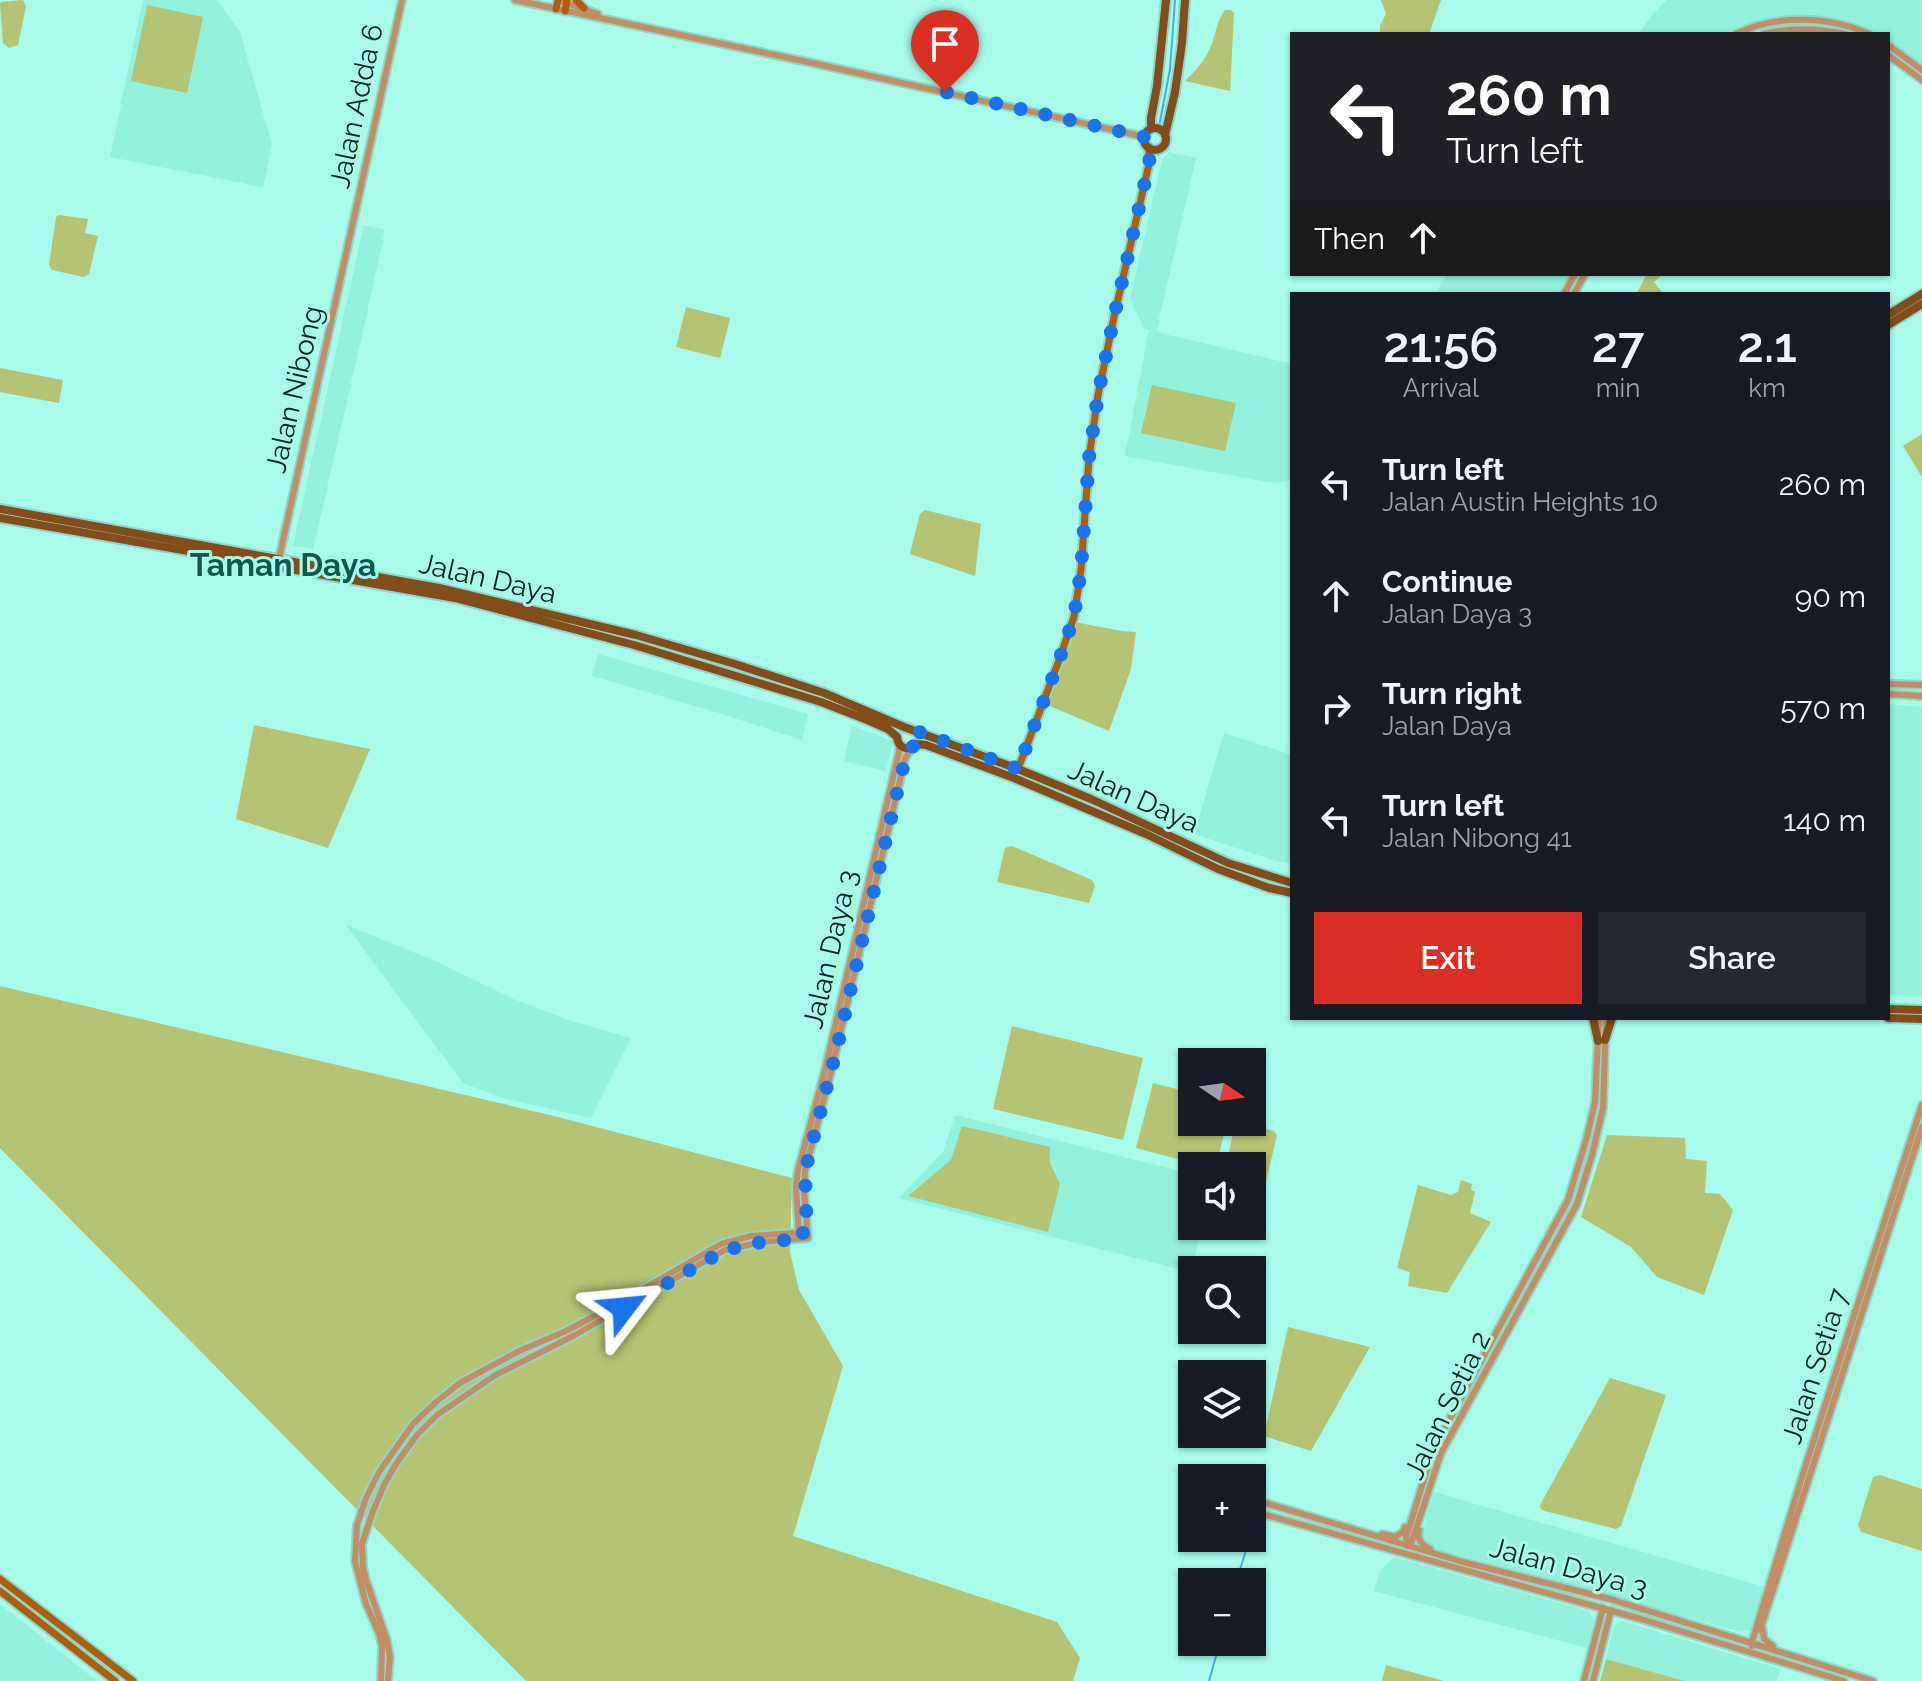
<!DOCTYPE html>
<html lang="en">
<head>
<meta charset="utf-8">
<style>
  :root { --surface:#171b24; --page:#242831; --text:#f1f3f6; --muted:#9ea1a6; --accent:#d93025 }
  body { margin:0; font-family:Raleway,sans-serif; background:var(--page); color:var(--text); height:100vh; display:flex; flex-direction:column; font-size:30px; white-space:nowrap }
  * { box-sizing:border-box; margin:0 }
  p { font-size:26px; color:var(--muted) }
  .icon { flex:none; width:44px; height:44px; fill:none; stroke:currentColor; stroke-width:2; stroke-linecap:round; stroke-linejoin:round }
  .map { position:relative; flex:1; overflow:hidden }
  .details { position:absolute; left:1290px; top:292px; width:600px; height:728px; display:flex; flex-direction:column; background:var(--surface); border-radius:0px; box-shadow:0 2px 6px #0004 }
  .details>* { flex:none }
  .top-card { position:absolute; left:1290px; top:32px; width:600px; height:244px; border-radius:0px; box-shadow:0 2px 6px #0004; background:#202124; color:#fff; overflow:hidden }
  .needle { width:52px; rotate:103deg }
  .fabs { position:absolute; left:1178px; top:1048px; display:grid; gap:16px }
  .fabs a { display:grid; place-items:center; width:88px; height:88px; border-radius:0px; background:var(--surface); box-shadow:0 2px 6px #0004; font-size:40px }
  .pin { position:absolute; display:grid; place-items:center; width:68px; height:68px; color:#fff; margin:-82px -34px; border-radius:50% 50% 50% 0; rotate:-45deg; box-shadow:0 0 8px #0007 }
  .pin .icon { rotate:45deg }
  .me { position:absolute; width:88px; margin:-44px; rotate:61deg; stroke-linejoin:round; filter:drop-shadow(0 0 6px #0008) }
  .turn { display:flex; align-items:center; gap:28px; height:168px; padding:0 24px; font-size:36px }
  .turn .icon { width:104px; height:104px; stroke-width:2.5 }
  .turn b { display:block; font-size:56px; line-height:68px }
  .then { display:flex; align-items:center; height:76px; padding:0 24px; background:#0003; gap:16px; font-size:30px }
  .eta { display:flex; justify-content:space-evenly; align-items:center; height:136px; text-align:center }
  .eta b { font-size:48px; font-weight:600; line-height:56px }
  .action { display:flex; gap:16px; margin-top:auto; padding:16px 24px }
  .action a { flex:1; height:92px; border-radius:0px; background:var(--accent); color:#fff; font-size:32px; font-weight:600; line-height:92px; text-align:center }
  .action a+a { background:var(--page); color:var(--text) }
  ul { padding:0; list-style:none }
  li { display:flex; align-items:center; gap:24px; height:112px; padding:0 24px }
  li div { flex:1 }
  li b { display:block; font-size:30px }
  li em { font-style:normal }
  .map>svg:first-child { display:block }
  .built { fill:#92f0db }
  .green { fill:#b4c474 }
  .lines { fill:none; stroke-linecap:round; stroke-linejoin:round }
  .stream { stroke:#45adea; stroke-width:2 }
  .tertiary-casing { stroke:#8cd8c7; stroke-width:10 }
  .secondary-casing { stroke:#8cd8c7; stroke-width:11 }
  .primary-casing { stroke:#8cd8c7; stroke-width:12 }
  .tertiary { stroke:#c38e65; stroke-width:6 }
  .secondary { stroke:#ac5f10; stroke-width:7 }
  .primary { stroke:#834c1b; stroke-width:8 }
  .route { stroke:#1a73e8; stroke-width:14; stroke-dasharray:0 25.2 }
  .labels { text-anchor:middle; stroke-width:6; stroke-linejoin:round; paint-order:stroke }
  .street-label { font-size:28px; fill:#00221b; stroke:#a7fbe8 }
  .quarter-label { font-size:32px; font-weight:bold; fill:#12574b; stroke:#a7fbe8 }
</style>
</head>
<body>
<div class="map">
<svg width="1922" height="1681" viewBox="0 0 1922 1681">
  <rect width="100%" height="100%" fill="#a7fbe8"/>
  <!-- built -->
  <path class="built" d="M143 0H217L240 32 272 145 263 187 110 157Z
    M1667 0H1922V66L1888 41V34H1875L1837 19 1774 18 1741 26 1727 34H1638L1654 13Z
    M1169 152 1196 158 1156 332 1292 364V480L1274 483 1125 456 1149 330 1145 329 1130 299 1162 160Z
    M364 225 385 230 363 331 313 549 293 546Z
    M1447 274H1569L1559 294H1436Z
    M598 654 808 714 802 740 719 713 592 676Z
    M1888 704 1922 707V996L1888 995Z
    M852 726 893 741 886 771 844 761Z
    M1224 733 1292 755V856L1290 863 1276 861 1194 834Z
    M346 925 440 963 513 999 568 1020 631 1038 591 1118 502 1098 463 1083Z
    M955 1115 1192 1174V1226H1202L1191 1272 899 1198 943 1152Z
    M1434 1492 1765 1587 1753 1625 1750 1630 1741 1632 1429 1547 1421 1534Z
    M1394 1557 1589 1611 1594 1621 1587 1648 1374 1591 1380 1571Z
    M0 1604 97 1681H0Z
    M1622 1621 1781 1669 1777 1681H1685L1606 1659 1614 1626Z"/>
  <!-- green -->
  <path class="green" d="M23 0 26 6 18 45 9 48 3 43 0 4 1 2Z
    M1381 0H1441L1429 34H1380V25L1386 14Z
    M147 5 203 17 187 93 131 81Z
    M1225 10H1231L1234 13 1230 91 1185 81C1196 70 1205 61 1211 46 1216 34 1217 19 1225 10Z
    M59 215 88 219 85 233 98 236 89 274 84 277 52 270 49 265 56 217Z
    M1647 274H1663L1654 282 1662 292 1660 294H1636Z
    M686 307 730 318 720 358 676 347Z
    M0 368 63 380 59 403 0 392Z
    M1152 385 1236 403 1225 451 1141 433Z
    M1922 434V477L1903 446Z
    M925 510 981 524 975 576 910 554 920 514Z
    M1074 622 1122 631 1136 632 1131 669 1109 731 1045 704Z
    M254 725 370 749 328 848 236 819Z
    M1012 846 1092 880 1095 886 1089 903 997 882 1005 848Z
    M0 986 550 1115 792 1178 790 1252 799 1290 843 1366 793 1536 1057 1622 1080 1658 1073 1681H526L0 1148Z
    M1012 1026 1143 1058 1123 1140 993 1109Z
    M1153 1083 1192 1093V1122H1227L1216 1166H1204L1136 1148Z
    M1239 1122 1274 1131 1277 1135 1253 1237 1211 1228 1212 1226H1252V1166H1226L1235 1124Z
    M962 1126 1050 1147V1163L1060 1184 1048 1232 908 1196 951 1160Z
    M1607 1135 1685 1138 1686 1159 1707 1161 1705 1193 1720 1194 1733 1210 1704 1295 1657 1277 1631 1247 1581 1217Z
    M1461 1180 1472 1184 1471 1190 1475 1192 1470 1213 1491 1222 1447 1293 1408 1286 1410 1272 1397 1268 1418 1185 1451 1195 1458 1192Z
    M1288 1327 1370 1347 1311 1451 1264 1436Z
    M1610 1378 1666 1395 1621 1526 1616 1529 1545 1511 1541 1509 1540 1505Z
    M1880 1475 1922 1489V1551L1861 1532 1858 1525 1873 1477Z
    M1606 1659 1685 1681H1600Z
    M1386 1665 1444 1681H1382Z"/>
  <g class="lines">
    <!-- stream -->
    <path class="stream" d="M1159 127 1170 69 1175 0
      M1252 1535 1262 1528
      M1236 1582 1250 1538
      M1209 1681 1220 1642"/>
    <!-- tertiary casing -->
    <g class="tertiary-casing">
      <path id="tertiary" d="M515 0 808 62 1145 137
        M563 2 598 14
        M1736 34C1775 14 1830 16 1869 34
        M1764 34C1791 27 1818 28 1845 34
        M1888 45 1922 70
        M1888 55 1922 80
        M1564 294 1575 274
        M1574 294 1585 274
        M278 563 402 0
        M1888 684 1922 685
        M1888 694 1922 696
        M799 1236 796 1187 798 1170 824 1074 899 752V744
        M1252 1499 1463 1562 1610 1599 1873 1681
        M1252 1511 1641 1619 1844 1681
        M1419 1530C1417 1540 1421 1544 1430 1549
        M1382 1534 1395 1537 1403 1532 1405 1527
        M1408 1546 1412 1541 1441 1453 1577 1204 1592 1155 1603 1108 1606 1018
        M1408 1546 1406 1538 1433 1450 1568 1200 1587 1137 1595 1102 1599 1018
        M1762 1627 1764 1639 1773 1646
        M1760 1630 1922 1127
        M1752 1646V1642L1802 1477 1922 1105
        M381 1681 382 1646 379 1633 366 1604 355 1561 357 1525 366 1498 379 1472 413 1424 436 1402 460 1383 519 1351 566 1331 621 1302 721 1244 751 1236 807 1232
        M388 1681 390 1657 387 1640 366 1580 363 1567 362 1544 373 1511 384 1485 396 1464 417 1435 437 1415 494 1376 575 1335 725 1250 762 1242 808 1238 804 1190 805 1171 830 1076 905 759 911 748
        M1584 1681 1603 1608
        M1593 1681 1611 1610"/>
    </g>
    <!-- secondary casing -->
    <g class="secondary-casing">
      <path id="secondary" d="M576 0 584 8
        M556 9 558 0
        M565 11 567 0
        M1018 769 1058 663 1074 617 1081 570 1089 458 1098 395 1114 317 1149 164V147
        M0 1579 133 1681
        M0 1591 115 1681"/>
    </g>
    <!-- primary casing -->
    <g class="primary-casing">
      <path id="primary" d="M1144 139a11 11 0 1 1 22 0a11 11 0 1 1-22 0Z
        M1151 129V118L1157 86 1166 0
        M1165 135 1175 92 1182 43 1185 0
        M1888 315 1922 294
        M1888 325 1922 304
        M0 509 439 588 636 635 735 664 824 693 904 727 1018 769 1091 799 1228 863 1292 883
        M0 518 455 598 634 645 821 702 865 719 888 729 897 737
        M897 737C898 748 908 752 916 744
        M916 744 926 745 1014 778 1146 834 1218 869 1269 888 1292 893
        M1888 1009 1922 1010
        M1593 1018 1598 1041
        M1888 1018 1922 1019
        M1605 1040 1612 1018"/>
    </g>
    <!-- tertiary -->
    <use href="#tertiary" class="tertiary"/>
    <!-- secondary -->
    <use href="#secondary" class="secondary"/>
    <!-- primary -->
    <use href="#primary" class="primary"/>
  </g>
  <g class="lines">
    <!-- route -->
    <path class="route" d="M624 1308 725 1250 762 1242 799 1239 798 1234 807 1232 805 1171 836 1052 905 759 909 751 917 742V736L914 730 1018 769 1058 663 1074 617 1081 570 1089 458 1098 395 1114 317 1149 164 1150 152 1145 137 945 92"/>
  </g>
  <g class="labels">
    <!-- street labels -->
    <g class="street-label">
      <text transform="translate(356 106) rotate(-78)" y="10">Jalan Adda 6</text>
      <text transform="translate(294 389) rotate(-77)" y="10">Jalan Nibong</text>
      <text transform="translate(488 578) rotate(13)" y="10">Jalan Daya</text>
      <text transform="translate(1134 796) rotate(24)" y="10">Jalan Daya</text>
      <text transform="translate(830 949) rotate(-77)" y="10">Jalan Daya 3</text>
      <text transform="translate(1815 1366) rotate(-72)" y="10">Jalan Setia 7</text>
      <text transform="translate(1447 1405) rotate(-64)" y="10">Jalan Setia 2</text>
      <text transform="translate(1569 1567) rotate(15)" y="10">Jalan Daya 3</text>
    </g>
    <!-- quarter labels -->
    <g class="quarter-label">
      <text x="283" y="576">Taman Daya</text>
    </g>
  </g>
</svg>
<div class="fabs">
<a><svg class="needle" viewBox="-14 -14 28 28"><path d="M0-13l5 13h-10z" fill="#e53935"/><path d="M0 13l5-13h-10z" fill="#9ea1a6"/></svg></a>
<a><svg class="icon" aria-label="sound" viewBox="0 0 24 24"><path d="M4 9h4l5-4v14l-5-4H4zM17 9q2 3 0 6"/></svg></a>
<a><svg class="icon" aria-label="search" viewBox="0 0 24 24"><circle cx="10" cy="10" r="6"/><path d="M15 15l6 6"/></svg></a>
<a><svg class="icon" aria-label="layers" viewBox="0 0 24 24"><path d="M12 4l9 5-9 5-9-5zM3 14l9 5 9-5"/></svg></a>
<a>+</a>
<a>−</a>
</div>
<div class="pin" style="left:945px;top:92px;background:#d93025"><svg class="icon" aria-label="arrive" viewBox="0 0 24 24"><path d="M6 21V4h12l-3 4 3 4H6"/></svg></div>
<svg class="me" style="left:624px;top:1308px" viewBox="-20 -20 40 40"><path d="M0-17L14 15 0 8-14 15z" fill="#1a73e8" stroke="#fff" stroke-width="4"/></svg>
<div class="top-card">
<div class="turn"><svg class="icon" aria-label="left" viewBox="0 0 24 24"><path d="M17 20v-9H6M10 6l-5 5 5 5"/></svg><div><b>260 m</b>Turn left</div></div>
<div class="then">Then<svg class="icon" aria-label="ahead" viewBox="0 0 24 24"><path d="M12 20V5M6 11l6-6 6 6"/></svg></div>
</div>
<section class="details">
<div class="eta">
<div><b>21:56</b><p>Arrival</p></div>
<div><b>27</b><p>min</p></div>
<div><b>2.1</b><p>km</p></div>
</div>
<ul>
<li><svg class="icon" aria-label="left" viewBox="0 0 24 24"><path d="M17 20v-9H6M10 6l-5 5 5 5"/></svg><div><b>Turn left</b><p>Jalan Austin Heights 10</p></div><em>260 m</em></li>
<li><svg class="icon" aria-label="ahead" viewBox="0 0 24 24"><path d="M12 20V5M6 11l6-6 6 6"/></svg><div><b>Continue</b><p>Jalan Daya 3</p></div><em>90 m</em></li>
<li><svg class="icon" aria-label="right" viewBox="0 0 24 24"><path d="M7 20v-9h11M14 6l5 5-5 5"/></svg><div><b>Turn right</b><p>Jalan Daya</p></div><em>570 m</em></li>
<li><svg class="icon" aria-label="left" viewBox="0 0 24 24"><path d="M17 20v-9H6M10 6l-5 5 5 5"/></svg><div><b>Turn left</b><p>Jalan Nibong 41</p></div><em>140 m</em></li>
</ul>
<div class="action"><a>Exit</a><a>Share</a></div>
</section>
</div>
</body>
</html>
